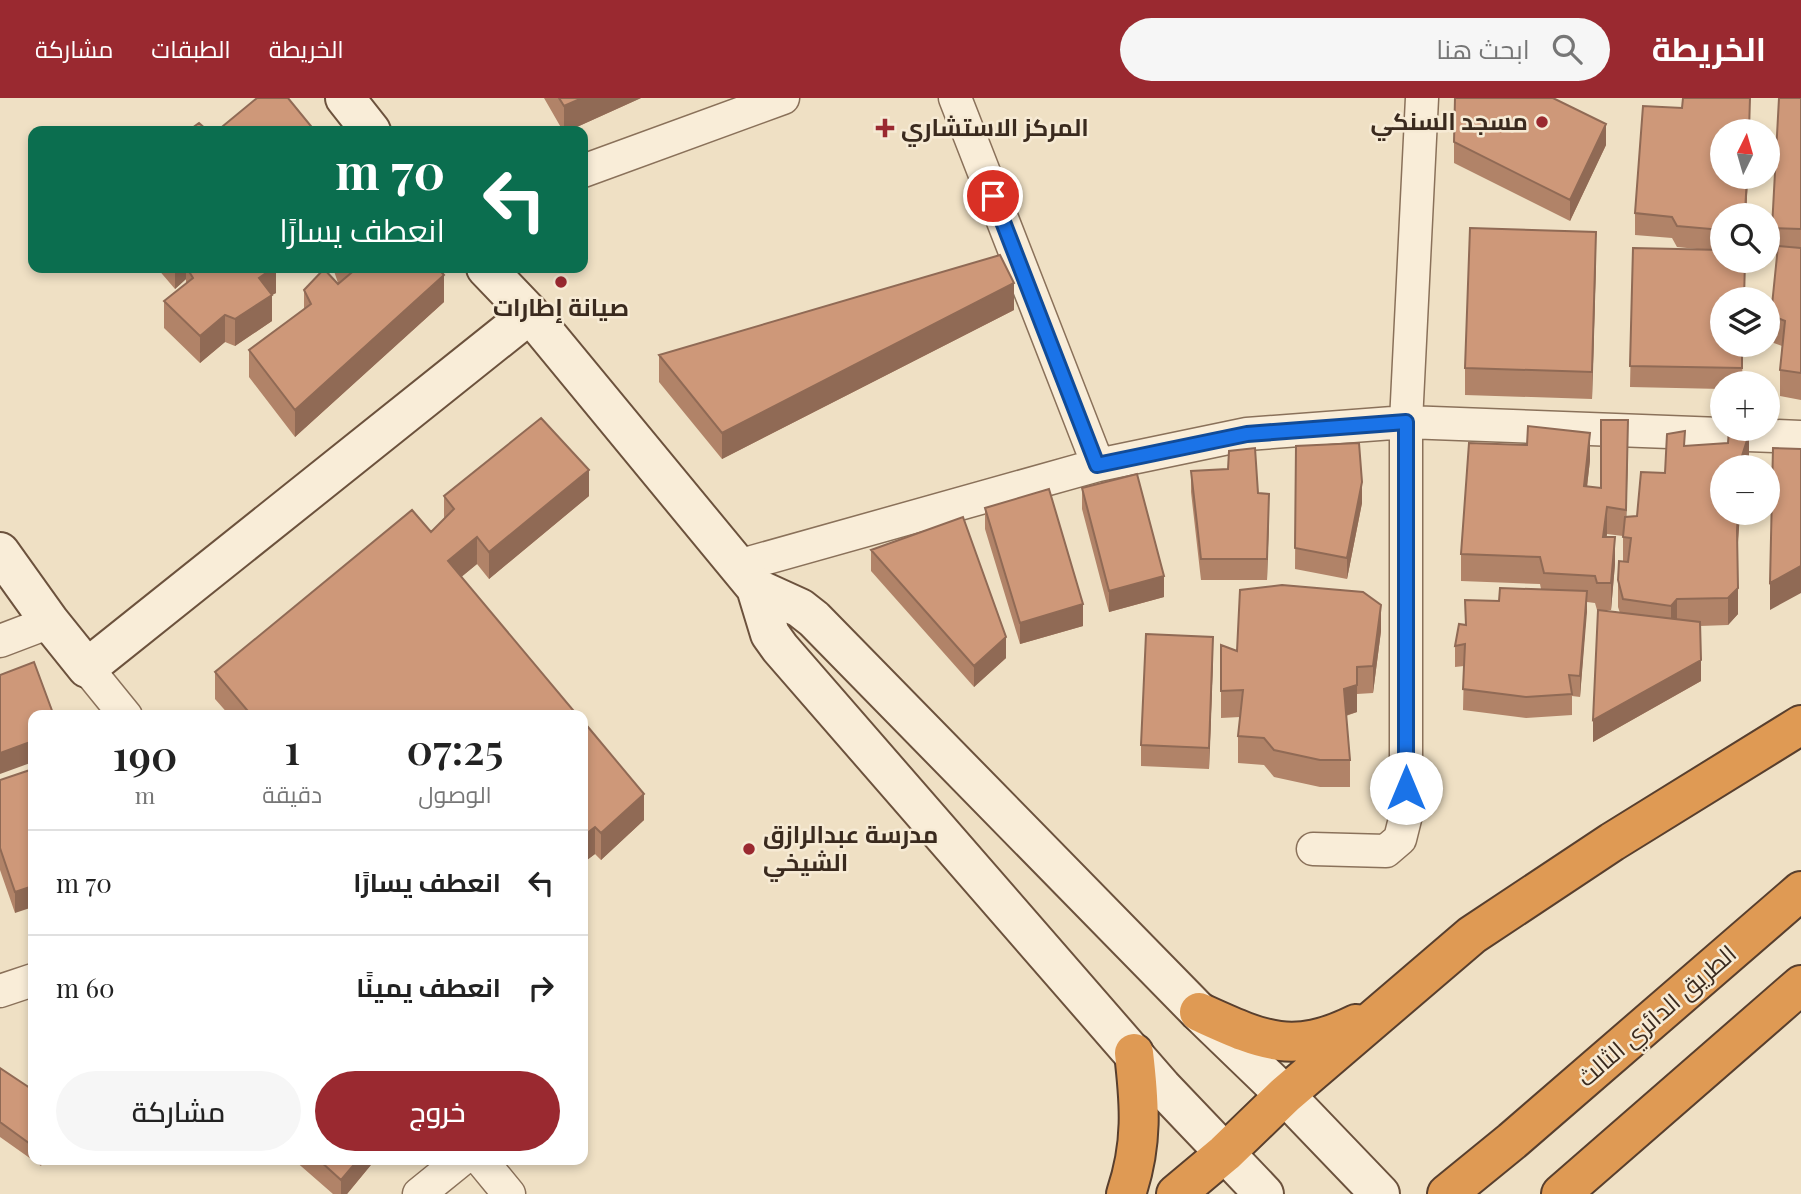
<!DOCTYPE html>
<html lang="ar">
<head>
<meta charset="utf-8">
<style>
  :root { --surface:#fff; --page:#f6f6f6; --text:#222; --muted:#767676; --line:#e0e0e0; --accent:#9a2930 }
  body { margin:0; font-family:"Playfair Display",Cairo,serif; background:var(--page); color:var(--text); direction:rtl; height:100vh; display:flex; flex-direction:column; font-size:26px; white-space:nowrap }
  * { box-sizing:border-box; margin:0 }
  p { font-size:23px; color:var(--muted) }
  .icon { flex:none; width:38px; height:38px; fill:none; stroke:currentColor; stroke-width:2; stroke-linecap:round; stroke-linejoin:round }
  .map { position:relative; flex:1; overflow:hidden; direction:ltr }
  .sheet { position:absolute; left:28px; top:612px; width:560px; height:455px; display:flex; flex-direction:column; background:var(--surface); border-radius:14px; box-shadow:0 4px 10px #0003; direction:rtl }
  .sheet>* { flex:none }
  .banner { position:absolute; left:28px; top:28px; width:560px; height:147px; border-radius:14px; box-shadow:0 4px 10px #0003; direction:rtl; background:#0b6e4f; color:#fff; overflow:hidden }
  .needle { width:46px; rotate:5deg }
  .controls { position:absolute; left:1710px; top:21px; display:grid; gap:14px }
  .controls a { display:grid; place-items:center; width:70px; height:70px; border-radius:50%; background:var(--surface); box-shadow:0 4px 10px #0003; font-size:35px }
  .pin { position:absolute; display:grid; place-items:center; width:60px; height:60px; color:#fff; margin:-30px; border:4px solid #fff; border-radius:50%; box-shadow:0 2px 7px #0007 }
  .me { position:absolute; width:77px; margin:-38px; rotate:0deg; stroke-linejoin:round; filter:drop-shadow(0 0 5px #0008) }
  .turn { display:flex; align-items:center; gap:24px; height:147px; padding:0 28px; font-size:32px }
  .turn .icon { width:91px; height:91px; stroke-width:2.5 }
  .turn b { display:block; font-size:49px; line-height:60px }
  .eta { display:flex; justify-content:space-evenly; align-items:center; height:119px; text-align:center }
  .eta b { font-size:42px; font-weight:600; line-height:49px }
  .primary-button { display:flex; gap:14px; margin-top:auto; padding:14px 28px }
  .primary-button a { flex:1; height:80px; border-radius:42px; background:var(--accent); color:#fff; font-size:28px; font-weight:600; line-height:80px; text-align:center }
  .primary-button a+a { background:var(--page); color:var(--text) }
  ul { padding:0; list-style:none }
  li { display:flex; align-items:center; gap:21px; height:105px; padding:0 28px; border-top:2px solid var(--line) }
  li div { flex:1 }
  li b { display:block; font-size:26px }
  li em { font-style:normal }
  header { display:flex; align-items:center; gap:42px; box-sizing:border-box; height:98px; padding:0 35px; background:var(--accent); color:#fff }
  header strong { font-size:33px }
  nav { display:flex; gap:38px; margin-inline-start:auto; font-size:24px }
  .search { width:490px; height:63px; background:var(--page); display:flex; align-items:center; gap:18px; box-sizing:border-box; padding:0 24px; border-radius:38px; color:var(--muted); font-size:26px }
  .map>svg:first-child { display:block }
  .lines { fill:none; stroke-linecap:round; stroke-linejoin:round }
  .street-casing { stroke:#8a715a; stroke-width:35 }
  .secondary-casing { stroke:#6c523d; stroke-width:42 }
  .highway-casing { stroke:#583f2e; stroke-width:42 }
  .street { stroke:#f9edd8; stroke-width:32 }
  .secondary { stroke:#f9edd8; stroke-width:38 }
  .highway { stroke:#df9a54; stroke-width:38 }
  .wall { fill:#b18368; fill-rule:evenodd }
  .shaded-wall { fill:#906a55 }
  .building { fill:#ce9879; stroke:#906a55; stroke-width:2 }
  .route-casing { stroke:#114b97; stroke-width:18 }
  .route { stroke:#1a73e8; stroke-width:12 }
  .poi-dot { fill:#9a2930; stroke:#f6ead4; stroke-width:2.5 }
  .labels { text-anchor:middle; stroke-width:5; stroke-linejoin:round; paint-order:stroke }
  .poi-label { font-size:24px; font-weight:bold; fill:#3a2a1e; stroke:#f6ead4; text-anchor:start }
  .street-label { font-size:24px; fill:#3a2a1e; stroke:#f6ead4 }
</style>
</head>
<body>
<header>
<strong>الخريطة</strong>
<div class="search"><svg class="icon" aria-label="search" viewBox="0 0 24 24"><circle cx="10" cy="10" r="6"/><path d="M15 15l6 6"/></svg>ابحث هنا</div>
<nav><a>الخريطة</a><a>الطبقات</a><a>مشاركة</a></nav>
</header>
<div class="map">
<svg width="1801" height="1096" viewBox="0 0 1801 1096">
  <rect width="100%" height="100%" fill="#efe0c4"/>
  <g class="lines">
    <!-- street casing -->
    <g class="street-casing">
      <path id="street" d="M955 0 1098 367
        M583 73 783 0
        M738 468 1098 367 1247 336 1406 324 1801 339
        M0 543 50 524
        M87 570 126 618
        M1313 751 1386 753 1400 741 1406 717V324L1422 0
        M0 893 33 882
        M481 1062 509 1096
        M419 1096 461 1062"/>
    </g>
    <!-- secondary casing -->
    <g class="secondary-casing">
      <path id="secondary" d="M345 0 371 33
        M486 170 530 216 756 490 770 536 780 550 1162 989 1264 1096
        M0 454 50 524 87 570 530 216
        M756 490 800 510 814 521 1199 914 1285 997 1380 1096"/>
    </g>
    <!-- highway casing -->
    <g class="highway-casing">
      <path id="highway" d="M1199 914C1261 942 1291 958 1356 926
        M1126 1096C1143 1046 1140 1006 1134 955
        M1176 1096 1225 1055 1285 997 1472 837 1612 744 1801 627
        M1447 1096 1512 1043 1801 793
        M1561 1096 1801 887"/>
    </g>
    <!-- street -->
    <use href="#street" class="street"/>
    <!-- secondary -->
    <use href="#secondary" class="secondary"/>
    <!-- highway -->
    <use href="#highway" class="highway"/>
  </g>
  <!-- wall -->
  <path class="wall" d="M544 0H641L568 33H563Z
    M1683 0H1750V33H1722V79H1748L1746 117H1722V163H1745L1744 201H1722V247H1743L1742 285H1722V291L1630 289 1633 150 1707 152 1677 149 1672 140 1635 137V115L1643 8 1682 10Z
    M1801 0V302L1780 298V272L1782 248 1771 244V217L1777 157H1772V130Z
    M1454 44 1606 47 1570 123 1454 65Z
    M1596 161 1592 301 1465 297V270Z
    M157 170H276V195L272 197V223L235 248 225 244 200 265 164 230V203L186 186V181L175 191Z
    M333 170H438L444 204 295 339 249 279V252L304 212V192L338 185Z
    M1014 212 722 361 659 284V257Z
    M1296 348 1362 405 1347 481 1295 471Z
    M1628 348 1626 419 1637 418 1665 375 1685 348 1749 362 1722 369 1740 415 1737 454 1738 516 1728 527 1700 528 1701 583 1593 644 1598 512H1597L1595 505 1587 504 1580 599 1572 598V617L1526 620 1463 612 1464 568 1455 569V548L1465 527V502L1499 503 1541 491 1540 486 1461 483V456L1590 362 1587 389 1601 390ZM1607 436 1623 438V463L1618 482V509L1620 515 1599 512H1611L1615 466 1606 439Z
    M1191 373 1258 395 1269 417 1267 482H1201L1191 394Z
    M1082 390 1164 499 1109 514 1082 411Z
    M444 398H589L489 481 477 466 461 479 578 618H230L215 601V574L431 434 444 421Z
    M985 410 1083 528 1020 546 985 431Z
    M871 452 1006 560 974 589 871 473Z
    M1381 533 1373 595 1357 596V614L1346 618 1350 662V689H1320L1274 679 1264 667 1238 665V638L1240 619 1221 620V547L1237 553Z
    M1213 560 1209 671 1141 668V647Z
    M583 623 644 722 601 762 595 756 583 765Z
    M33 671 15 815 0 772V682Z
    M0 970 33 992V1062H44L41 1068 0 1039Z
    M294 1062H375L347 1096H333Z"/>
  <!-- shaded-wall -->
  <path class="shaded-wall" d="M582 0H641L568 33H564V8Z
    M1606 26V47L1570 123V102Z
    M1747 79H1748L1746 117H1742Z
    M1596 134V161L1592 301V274Z
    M175 170H186V181L175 191Z
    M273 170H276V195L272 197V223L235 248V221L259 180Z
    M444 177V204L295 339V312Z
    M1014 185V212L722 361V335Z
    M225 217V244L200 265V238Z
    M1628 322V348L1626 439V412Z
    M1590 335V362L1584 415V388Z
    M1749 336V362L1747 369H1741V361Z
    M589 372V398L489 481V454Z
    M1362 384V405L1347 481V460Z
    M1269 396V417L1267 482V461Z
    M1607 409V436L1603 466V439Z
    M1738 415H1740L1737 459V433Z
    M477 439V466L448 490V463Z
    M1615 439V466L1611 512V485Z
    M1801 468V495L1770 512V485Z
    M1164 478V499L1109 514V493Z
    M1738 490V516L1728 527V500Z
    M1587 493V514L1580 599V578Z
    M1677 501V528L1671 534V508Z
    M1083 506V528L1020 546V525Z
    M1381 507V533L1373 595V568Z
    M1006 539V560L974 589V568Z
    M1213 539V560L1209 671V650Z
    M1701 562V583L1593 644V622Z
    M1357 587V614L1344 618V591Z
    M33 643V664L0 676V655Z
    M644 696V722L601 762V735Z
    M595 729V756L583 765V738Z
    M33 788V809L15 815V794Z
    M358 1062H375L347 1096H341V1082Z"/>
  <!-- building -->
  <path class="building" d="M257 0H288L315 33H217Z
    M559 0H582L564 8Z
    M1455 0H1553L1606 26 1570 102 1454 44Z
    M1683 0H1750L1749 33H1722V79H1747L1745 114 1742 117H1722V132L1677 128 1672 119 1635 115 1643 8 1682 10Z
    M1779 0H1801V131L1772 130Z
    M199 25 208 33H188Z
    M1470 130 1596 134 1592 274 1465 270Z
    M1778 148 1801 150V275L1780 272 1785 223 1771 217Z
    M1633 150 1722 152V163H1745L1744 201H1722V247H1742V270L1630 268Z
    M1000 157 1014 185 722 335 659 257Z
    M187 170H273L259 180 272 197 235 221 225 217 200 238 164 203 193 180Z
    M356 170H438L444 177 295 312 249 252 311 206 304 192 324 171 338 186 357 170Z
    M541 320 589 372 489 454 477 439 448 463 578 618H252L215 574 412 412 431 434 454 411 444 398Z
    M1601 322H1628L1626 412 1607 409 1603 439H1615L1611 485H1597L1595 478 1544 475 1540 459 1461 456 1469 345 1527 347 1528 328 1590 335 1584 388 1601 390Z
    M1729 331H1735L1749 336 1741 361V369H1722V415H1738L1737 433 1738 490 1728 500 1677 501 1671 508 1623 501 1618 482 1619 463 1628 464 1631 440 1623 439 1625 419 1637 418 1641 374 1665 375 1667 336 1685 333 1684 348 1728 345Z
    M1359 345 1362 384 1347 460 1295 450 1296 348Z
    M1255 350 1258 395 1269 396 1267 461H1201L1191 373 1228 371 1229 353Z
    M1773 350 1801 351V468L1770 485Z
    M1137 376 1164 478 1109 493 1082 390Z
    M1049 391 1083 506 1020 525 985 410Z
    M963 419 1006 539 974 568 871 452Z
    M1282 487 1363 494 1381 507 1373 568 1357 569V587L1344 591 1350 662H1320L1274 652 1264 640 1238 638 1243 592 1221 593V547L1237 553 1240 492Z
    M1500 490 1587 493 1580 578 1569 577 1572 596 1526 599 1463 591 1465 546 1455 548 1459 526 1466 527 1465 502 1499 503Z
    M1598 512 1700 524 1701 562 1593 622Z
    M1146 536 1213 539 1209 650 1141 647Z
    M34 564 54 618H33V643L0 655V577Z
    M583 623 644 696 601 735 595 729 583 738Z
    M33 671V788L15 794 0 750V682Z
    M0 970 33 992V1048L0 1024Z
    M319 1062H358L341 1082Z"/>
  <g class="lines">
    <!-- route casing -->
    <g class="route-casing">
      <path id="route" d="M993 98 1097 367 1247 336 1406 324V690"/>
    </g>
    <!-- route -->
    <use href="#route" class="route"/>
  </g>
  <!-- markers -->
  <g class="poi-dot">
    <circle cx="1542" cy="24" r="7"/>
    <path d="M881.5 19.5h7v7h7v7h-7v7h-7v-7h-7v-7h7z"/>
    <circle cx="561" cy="184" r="7"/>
    <circle cx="749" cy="751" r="7"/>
  </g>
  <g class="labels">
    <!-- poi labels -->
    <g class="poi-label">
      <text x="1528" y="32" text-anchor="end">مسجد السنكي</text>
      <text x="901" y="38">المركز الاستشاري</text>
      <text x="561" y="218" text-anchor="middle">صيانة إطارات</text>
      <text x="763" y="745">مدرسة عبدالرازق<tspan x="763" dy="28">الشيخي</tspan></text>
    </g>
    <!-- street labels -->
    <g class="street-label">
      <text transform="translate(1657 918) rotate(-41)" y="8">الطريق الدائري الثالث</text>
    </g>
  </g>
</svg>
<div class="controls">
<a><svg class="needle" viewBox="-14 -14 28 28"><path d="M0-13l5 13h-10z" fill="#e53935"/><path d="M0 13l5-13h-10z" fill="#767676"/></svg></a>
<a><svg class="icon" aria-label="search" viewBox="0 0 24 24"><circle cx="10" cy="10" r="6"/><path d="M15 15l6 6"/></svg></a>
<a><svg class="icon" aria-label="layers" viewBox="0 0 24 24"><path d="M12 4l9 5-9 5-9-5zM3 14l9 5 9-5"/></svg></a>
<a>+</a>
<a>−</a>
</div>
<div class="pin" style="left:993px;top:98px;background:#d93025"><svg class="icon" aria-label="arrive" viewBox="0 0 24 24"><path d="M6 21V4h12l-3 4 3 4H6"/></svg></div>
<svg class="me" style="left:1406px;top:690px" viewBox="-20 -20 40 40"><circle r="19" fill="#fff"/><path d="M0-13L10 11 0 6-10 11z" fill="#1a73e8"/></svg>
<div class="banner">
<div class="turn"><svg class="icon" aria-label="left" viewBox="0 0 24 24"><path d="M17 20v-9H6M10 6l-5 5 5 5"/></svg><div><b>70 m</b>انعطف يسارًا</div></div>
</div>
<section class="sheet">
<div class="eta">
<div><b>07:25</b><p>الوصول</p></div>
<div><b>1</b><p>دقيقة</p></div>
<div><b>190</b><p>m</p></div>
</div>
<ul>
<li><svg class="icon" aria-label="left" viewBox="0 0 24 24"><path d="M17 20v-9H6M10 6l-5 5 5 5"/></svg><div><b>انعطف يسارًا</b></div><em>70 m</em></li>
<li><svg class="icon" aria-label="right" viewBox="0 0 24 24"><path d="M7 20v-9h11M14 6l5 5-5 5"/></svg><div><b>انعطف يمينًا</b></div><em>60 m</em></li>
</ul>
<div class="primary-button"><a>خروج</a><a>مشاركة</a></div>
</section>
</div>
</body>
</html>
